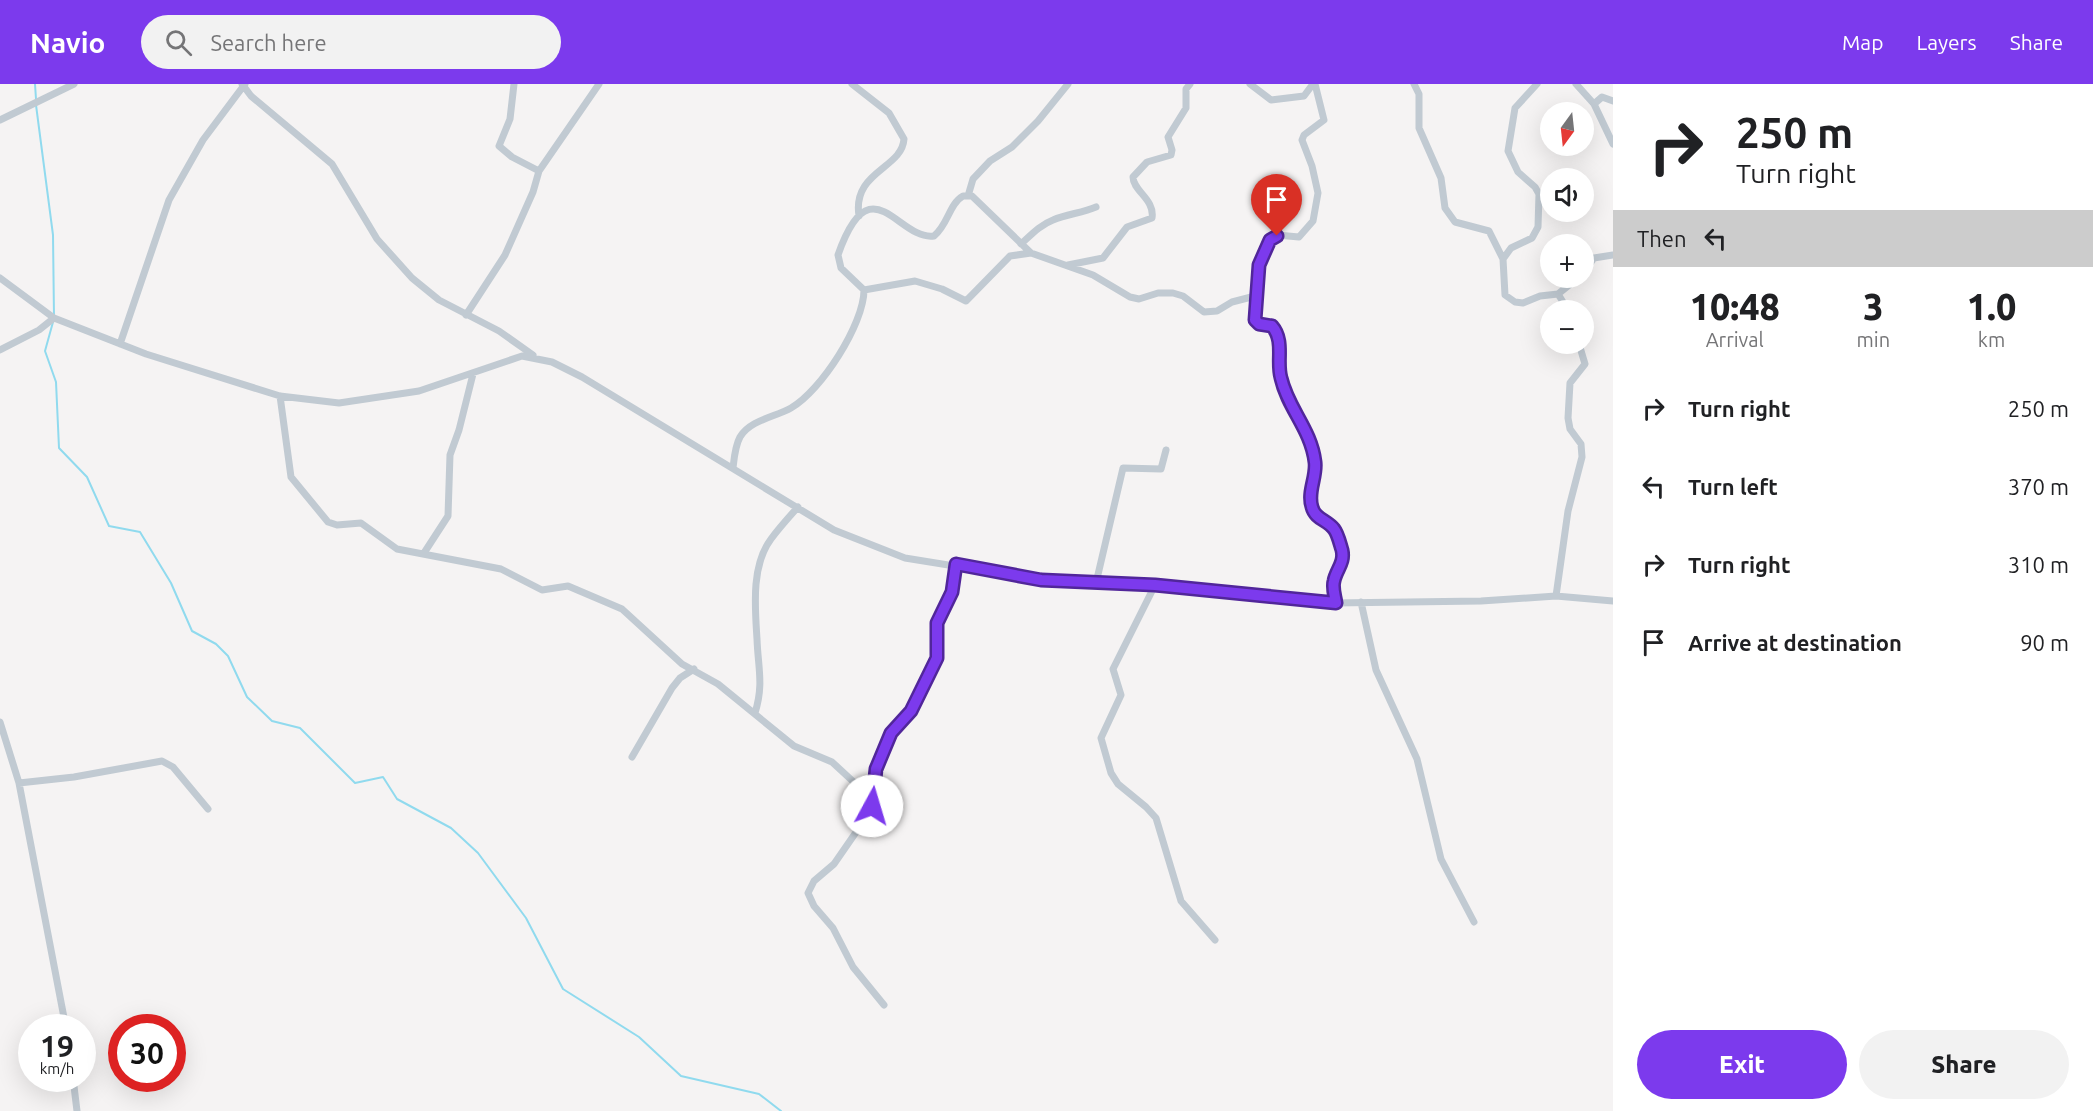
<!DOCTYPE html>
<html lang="en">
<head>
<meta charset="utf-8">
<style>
  :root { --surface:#fff; --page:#f2f2f2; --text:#202124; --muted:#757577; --accent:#7c3aed }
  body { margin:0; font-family:Ubuntu,sans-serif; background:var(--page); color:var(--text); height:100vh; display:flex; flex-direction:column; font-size:22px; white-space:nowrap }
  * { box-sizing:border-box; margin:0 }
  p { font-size:20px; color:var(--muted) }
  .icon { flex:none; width:33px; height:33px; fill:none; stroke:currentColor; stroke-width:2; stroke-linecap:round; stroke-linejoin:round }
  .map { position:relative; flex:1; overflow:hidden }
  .details { display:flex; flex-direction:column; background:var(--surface); width:480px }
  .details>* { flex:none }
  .hud { background:#fff; color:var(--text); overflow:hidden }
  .needle { width:39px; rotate:195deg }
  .tools { position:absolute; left:1540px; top:18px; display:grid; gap:12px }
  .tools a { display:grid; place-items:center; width:54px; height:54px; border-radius:50%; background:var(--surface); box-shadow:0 6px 24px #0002; font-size:30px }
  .speed { position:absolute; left:18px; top:930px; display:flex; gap:12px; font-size:30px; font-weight:700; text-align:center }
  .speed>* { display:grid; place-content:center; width:78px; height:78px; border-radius:50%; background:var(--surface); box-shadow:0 6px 24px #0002; line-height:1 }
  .speed small { font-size:15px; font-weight:400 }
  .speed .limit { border:9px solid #d22; background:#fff; color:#111 }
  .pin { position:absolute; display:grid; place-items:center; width:51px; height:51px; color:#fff; margin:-62px -26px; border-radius:50% 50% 50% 0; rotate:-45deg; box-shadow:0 0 6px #0007 }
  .pin .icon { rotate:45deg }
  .me { position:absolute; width:66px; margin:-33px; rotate:6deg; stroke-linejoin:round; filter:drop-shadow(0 0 4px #0008) }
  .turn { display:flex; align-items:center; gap:21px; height:126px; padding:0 24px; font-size:27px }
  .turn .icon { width:78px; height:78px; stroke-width:2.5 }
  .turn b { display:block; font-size:42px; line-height:51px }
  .then { display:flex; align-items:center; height:57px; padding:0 24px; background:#0003; gap:12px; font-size:22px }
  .eta { display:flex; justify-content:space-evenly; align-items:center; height:102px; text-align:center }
  .eta b { font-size:36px; font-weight:800; line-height:42px }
  .cta { display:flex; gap:12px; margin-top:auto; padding:12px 24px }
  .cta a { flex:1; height:69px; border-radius:36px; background:var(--accent); color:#fff; font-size:24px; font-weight:800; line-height:69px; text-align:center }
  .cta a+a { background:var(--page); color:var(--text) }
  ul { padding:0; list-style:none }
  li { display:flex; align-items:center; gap:18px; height:78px; padding:0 24px }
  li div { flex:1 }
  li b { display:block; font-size:22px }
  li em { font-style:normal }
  header { display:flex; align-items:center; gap:36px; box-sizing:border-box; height:84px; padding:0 30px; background:var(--accent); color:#fff }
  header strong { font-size:28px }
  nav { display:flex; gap:33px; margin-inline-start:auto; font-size:21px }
  .search { width:420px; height:54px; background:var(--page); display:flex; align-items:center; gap:15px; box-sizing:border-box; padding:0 21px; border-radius:33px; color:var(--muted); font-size:22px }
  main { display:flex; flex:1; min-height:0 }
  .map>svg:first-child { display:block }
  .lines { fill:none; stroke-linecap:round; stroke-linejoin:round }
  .stream { stroke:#90daee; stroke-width:2 }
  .street { stroke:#c1cad2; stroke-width:7 }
  .route-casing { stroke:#51269a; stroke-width:15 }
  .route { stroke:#7c3aed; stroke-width:10 }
</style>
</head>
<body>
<header>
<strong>Navio</strong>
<div class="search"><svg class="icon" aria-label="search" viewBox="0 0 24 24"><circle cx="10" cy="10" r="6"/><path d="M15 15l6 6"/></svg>Search here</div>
<nav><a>Map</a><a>Layers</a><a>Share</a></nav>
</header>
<main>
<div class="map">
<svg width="1613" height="1027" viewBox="0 0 1613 1027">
  <rect width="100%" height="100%" fill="#f5f3f3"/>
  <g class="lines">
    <!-- stream -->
    <path class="stream" d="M35 0 36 15
      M36 21 53 151 54 233
      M53 238 45 267 56 298 59 364 87 393 109 442 140 448 171 499 192 547 216 560 228 572 247 613 272 637 300 644 355 699 383 693 397 715 451 744 478 769 526 834 563 905 639 953 681 992 759 1010 781 1027"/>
    <!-- street -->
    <path class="street" d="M242 0 251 12 332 80 377 155 412 194 439 216 499 247 533 271
      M514 0 510 35 499 62 512 73 539 87
      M852 0 889 29 904 55C902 85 852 87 859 132
      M1250 0 1271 16 1304 12 1313 0
      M1315 0 1324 36 1304 51 1302 56 1312 82 1318 109 1313 137 1299 153 1277 151 1270 156 1257 187V238L1272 242C1285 257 1276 277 1281 294 1288 325 1311 345 1315 378 1317 393 1307 408 1312 423 1315 435 1328 436 1334 445 1338 450 1340 460 1342 466 1345 479 1336 485 1334 497 1332 504 1335 512 1336 519
      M1414 0 1419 10V44L1441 94 1445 124 1455 138 1489 147 1503 175
      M1537 0 1515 24 1508 67 1518 88 1535 103 1539 110 1538 143 1532 154 1511 164 1503 175 1505 211 1515 218 1523 219 1540 212 1558 210 1578 194
      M1576 0 1594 20 1613 60
      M1594 20 1602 13 1613 17
      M0 36 74 0
      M968 112 973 95 990 77 1012 63 1038 37 1068 0
      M1021 160C1031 151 1040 141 1053 136 1067 130 1082 129 1096 123
      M1068 181 1103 174 1127 143 1152 134C1155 115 1133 107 1133 93L1147 78 1171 71 1172 66 1168 53 1186 24V5L1190 0
      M1584 188 1594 174 1613 171
      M0 194 54 234 146 270 280 312 339 319 419 307 522 272 552 278 582 293 834 446 905 474 1041 496 1155 501 1333 519 1481 517 1556 512 1613 517
      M864 206 915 197 942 205 966 217 1010 172 1031 169 1093 191 1130 213 1139 215 1158 209H1173L1183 212 1204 228 1217 227 1232 218 1259 211
      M1558 210 1568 226
      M466 231 505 171 533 108 539 87 599 0
      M120 260 169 116 203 56 245 0
      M0 266 39 246 54 234
      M280 312 291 393 328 438 337 441 361 439 397 465 501 485 542 506 568 502 622 525 682 580 718 600 794 662 832 678 858 702 864 703 873 697
      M733 384C734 375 735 362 740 353 750 336 775 333 791 324 821 307 864 240 864 206L841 184 838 171C871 77 898 157 934 152 948 141 949 120 963 112H972L1031 169
      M424 469 448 432 450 371 459 346 473 290
      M1096 499 1123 384 1161 385 1166 366
      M1155 501 1113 585 1121 611 1101 654 1111 689 1118 700 1146 723 1156 734 1181 817 1215 856
      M1556 512 1568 427 1582 373 1581 360 1570 345 1568 334 1570 299 1585 280 1579 260
      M1361 518 1376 586 1417 675 1441 775 1474 838
      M755 629C764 600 758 584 757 555 755 523 751 482 771 455 779 444 789 433 798 423
      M0 638 19 699 66 944
      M632 673 672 604 680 594 694 585
      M19 699 74 693 162 677 173 683 208 725
      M884 921 853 883 833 844 814 822 808 809 814 797 834 780 870 728 876 685 891 649 913 623 937 574V539L952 508 956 480
      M73 994 77 1027"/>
  </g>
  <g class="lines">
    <!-- route casing -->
    <g class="route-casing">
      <path id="route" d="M872 722 876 685 891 649 911 627 937 574V539L952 508 956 480 1041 496 1155 501 1336 519C1335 512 1332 504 1334 497 1336 486 1345 479 1342 466 1340 460 1338 450 1334 445 1327 436 1315 435 1312 423 1307 408 1317 393 1315 378 1311 345 1288 325 1281 294 1276 277 1285 257 1272 242L1259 240 1255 236 1259 181 1270 156 1277 152"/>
    </g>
    <!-- route -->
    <use href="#route" class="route"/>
  </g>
</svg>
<div class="tools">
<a><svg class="needle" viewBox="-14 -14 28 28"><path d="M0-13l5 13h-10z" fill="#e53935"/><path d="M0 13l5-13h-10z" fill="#757577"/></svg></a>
<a><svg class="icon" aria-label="sound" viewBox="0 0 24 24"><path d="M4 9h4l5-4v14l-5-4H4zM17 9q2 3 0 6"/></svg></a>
<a>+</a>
<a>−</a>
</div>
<div class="speed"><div>19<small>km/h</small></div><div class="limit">30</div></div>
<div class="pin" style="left:1277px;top:152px;background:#d93025"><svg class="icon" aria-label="arrive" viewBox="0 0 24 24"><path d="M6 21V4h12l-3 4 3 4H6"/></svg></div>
<svg class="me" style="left:872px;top:722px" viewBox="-20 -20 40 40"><circle r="19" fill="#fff"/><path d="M0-13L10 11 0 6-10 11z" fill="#7c3aed"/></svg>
</div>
<section class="details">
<div class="hud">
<div class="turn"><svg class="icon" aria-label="right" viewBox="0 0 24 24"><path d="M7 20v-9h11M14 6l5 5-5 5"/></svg><div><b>250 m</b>Turn right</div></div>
<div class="then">Then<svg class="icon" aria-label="left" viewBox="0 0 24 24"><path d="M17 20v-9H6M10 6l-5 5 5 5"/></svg></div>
</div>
<div class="eta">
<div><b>10:48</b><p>Arrival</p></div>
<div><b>3</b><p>min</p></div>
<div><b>1.0</b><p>km</p></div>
</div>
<ul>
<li><svg class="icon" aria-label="right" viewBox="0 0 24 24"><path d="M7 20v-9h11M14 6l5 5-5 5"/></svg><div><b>Turn right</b></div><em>250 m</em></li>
<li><svg class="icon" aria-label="left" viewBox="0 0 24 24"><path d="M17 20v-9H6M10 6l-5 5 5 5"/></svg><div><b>Turn left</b></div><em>370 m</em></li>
<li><svg class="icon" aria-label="right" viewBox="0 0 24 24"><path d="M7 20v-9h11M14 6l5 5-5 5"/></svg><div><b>Turn right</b></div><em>310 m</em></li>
<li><svg class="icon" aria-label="arrive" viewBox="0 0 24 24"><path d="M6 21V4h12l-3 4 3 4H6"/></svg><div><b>Arrive at destination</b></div><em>90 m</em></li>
</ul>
<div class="cta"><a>Exit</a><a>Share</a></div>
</section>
</main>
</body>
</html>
